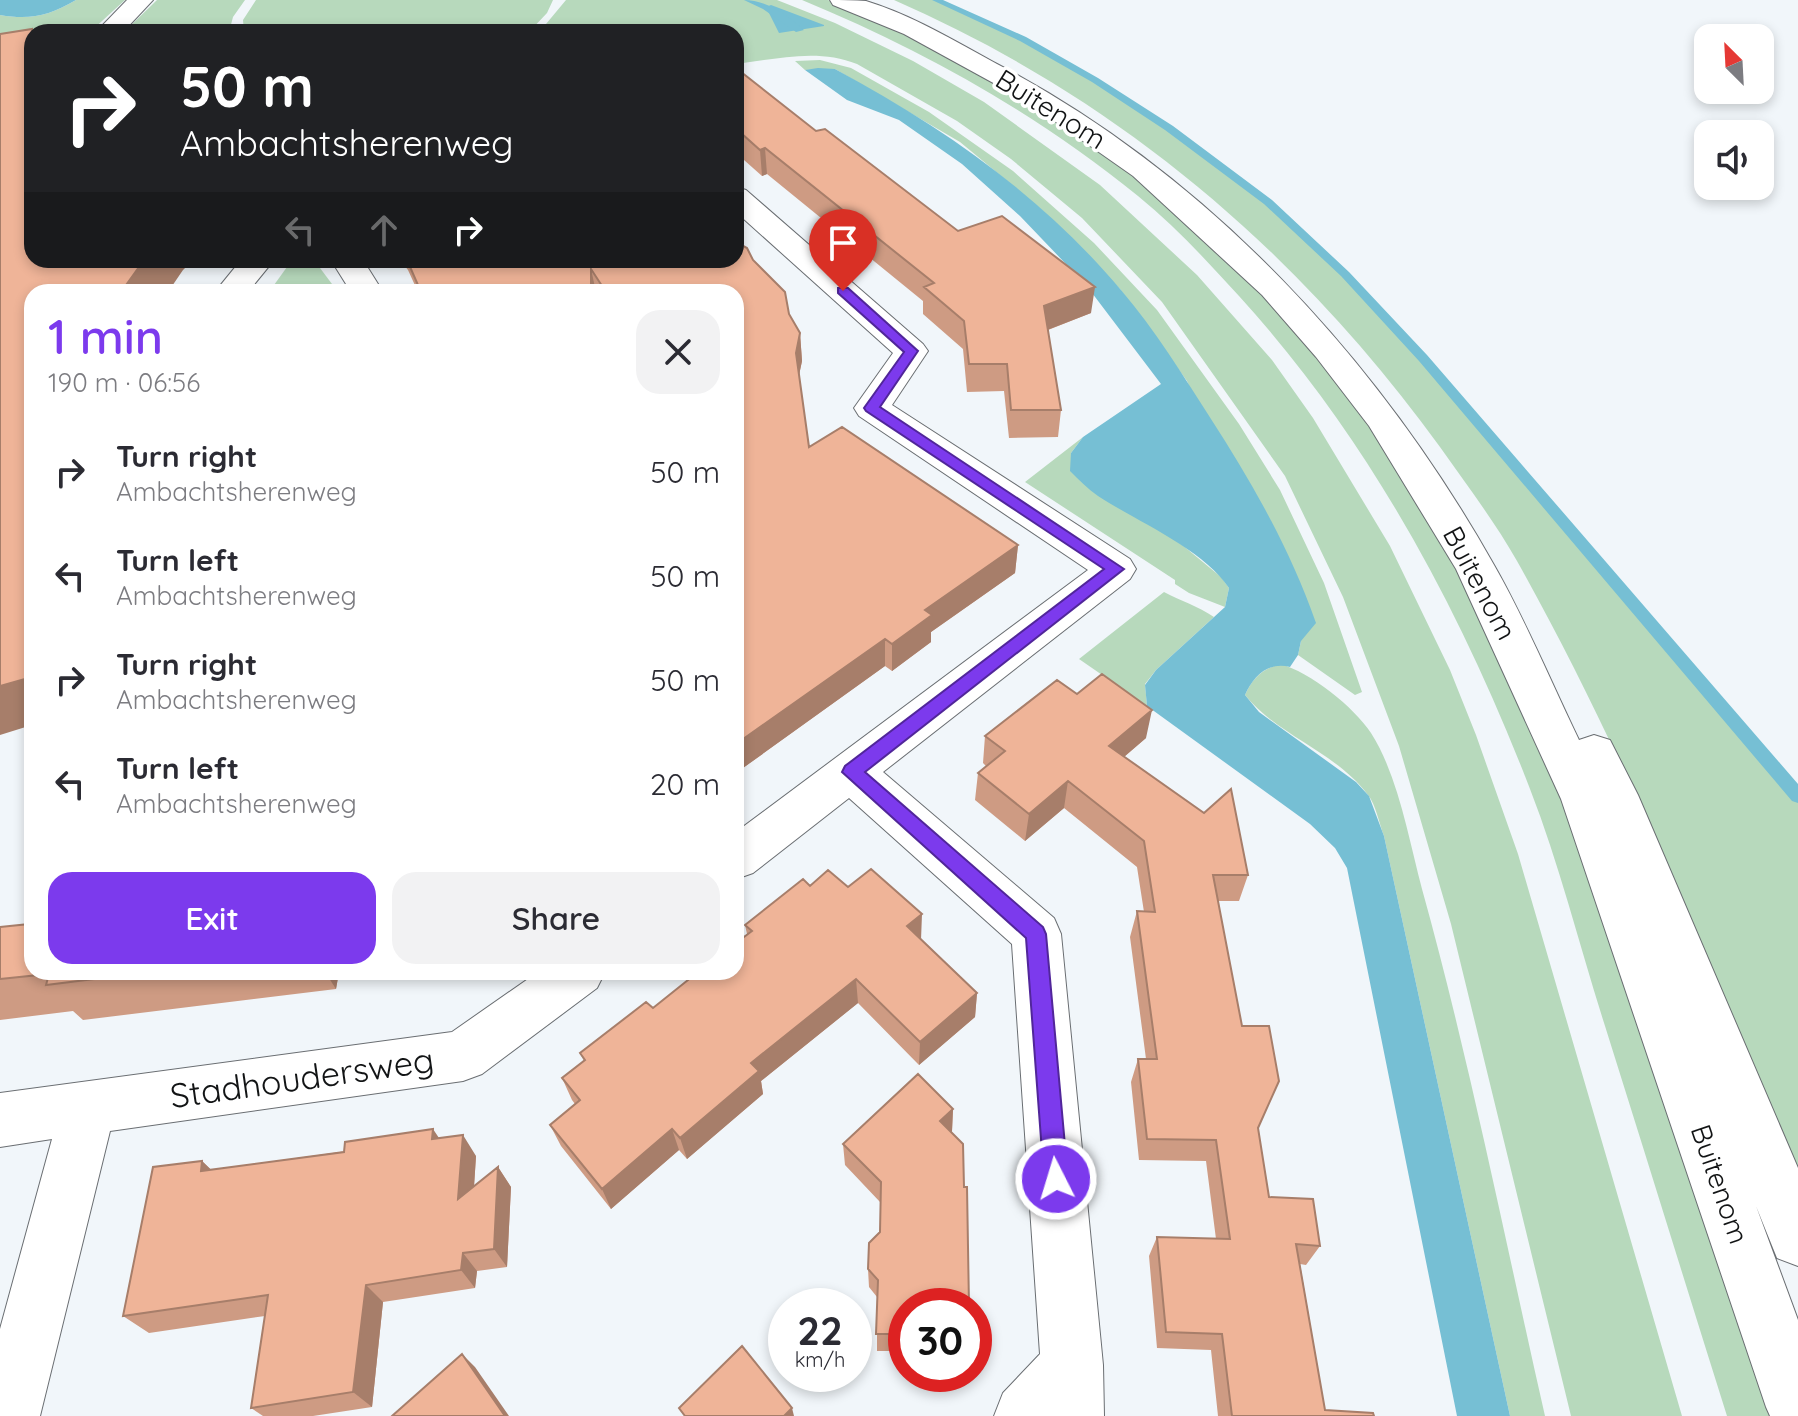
<!DOCTYPE html>
<html lang="en">
<head>
<meta charset="utf-8">
<style>
  :root { --surface:#fff; --page:#f2f2f3; --text:#2b2b33; --muted:#7c7c81; --accent:#7c3aed }
  body { margin:0; font-family:Quicksand,sans-serif; background:var(--page); color:var(--text); height:100vh; display:flex; flex-direction:column; font-size:30px; white-space:nowrap }
  * { box-sizing:border-box; margin:0 }
  p { font-size:26px; color:var(--muted) }
  .icon { flex:none; width:44px; height:44px; fill:none; stroke:currentColor; stroke-width:2; stroke-linecap:round; stroke-linejoin:round }
  .map { position:relative; flex:1; overflow:hidden }
  .sheet { position:absolute; left:24px; top:284px; width:720px; height:696px; display:flex; flex-direction:column; background:var(--surface); border-radius:24px; box-shadow:0 4px 12px #0003 }
  .sheet>* { flex:none }
  .guide { position:absolute; left:24px; top:24px; width:720px; height:244px; border-radius:24px; box-shadow:0 4px 12px #0003; background:#202124; color:#fff; overflow:hidden }
  .needle { width:52px; rotate:336deg }
  .fabs { position:absolute; left:1694px; top:24px; display:grid; gap:16px }
  .fabs a { display:grid; place-items:center; width:80px; height:80px; border-radius:16px; background:var(--surface); box-shadow:0 4px 12px #0003; font-size:40px }
  .speed { position:absolute; left:768px; top:1288px; display:flex; gap:16px; font-size:40px; font-weight:700; text-align:center }
  .speed>* { display:grid; place-content:center; width:104px; height:104px; border-radius:50%; background:var(--surface); box-shadow:0 4px 12px #0003; line-height:1 }
  .speed small { font-size:20px; font-weight:400 }
  .speed .limit { border:12px solid #d22; background:#fff; color:#111 }
  .pin { position:absolute; display:grid; place-items:center; width:68px; height:68px; color:#fff; margin:-82px -34px; border-radius:50% 50% 50% 0; rotate:-45deg; box-shadow:0 0 8px #0007 }
  .pin .icon { rotate:45deg }
  .me { position:absolute; width:88px; margin:-44px; rotate:355deg; stroke-linejoin:round; filter:drop-shadow(0 0 6px #0008) }
  .turn { display:flex; align-items:center; gap:28px; height:168px; padding:0 24px; font-size:36px }
  .turn .icon { width:104px; height:104px; stroke-width:2.5 }
  .turn b { display:block; font-size:56px; line-height:68px }
  .lanes { display:flex; align-items:center; height:76px; padding:0 24px; background:#0003; justify-content:center; gap:40px; direction:ltr }
  .lanes .off { opacity:.35 }
  .round { display:grid; place-items:center; flex:none; width:84px; height:84px; border-radius:24px; background:var(--page) }
  .headline { display:flex; align-items:center; justify-content:space-between; height:136px; padding:0 24px }
  h1 { font-size:48px; font-weight:600; line-height:60px; color:var(--accent) }
  .action { display:flex; gap:16px; margin-top:auto; padding:16px 24px }
  .action a { flex:1; height:92px; border-radius:24px; background:var(--accent); color:#fff; font-size:32px; font-weight:600; line-height:92px; text-align:center }
  .action a+a { background:var(--page); color:var(--text) }
  ul { padding:0; list-style:none }
  li { display:flex; align-items:center; gap:24px; height:104px; padding:0 24px }
  li div { flex:1 }
  li b { display:block; font-size:30px }
  li em { font-style:normal }
  .map>svg:first-child { display:block }
  .green { fill:#b7d9bc }
  .water { fill:#76bfd4 }
  .lines { fill:none; stroke-linecap:round; stroke-linejoin:round }
  .stream { fill:#76bfd4; fill-rule:evenodd }
  .minor-casing { stroke:#6a6e72; stroke-width:2 }
  .secondary-casing { stroke:#6a6e72; stroke-width:2 }
  .minor { fill:#fff; fill-rule:evenodd }
  .secondary { fill:#fff; fill-rule:evenodd }
  .wall { fill:#ce9b83 }
  .shaded-wall { fill:#a77e6a }
  .building { fill:#efb498; stroke:#a77e6a; stroke-width:2 }
  .route { fill:#7c3aed; stroke:#51269a; stroke-width:2 }
  .labels { text-anchor:middle; stroke-width:7; stroke-linejoin:round; paint-order:stroke }
  .street-label { font-size:28px; fill:#121415; stroke:#fff }
  .near-street-label { font-size:34px; fill:#121415; stroke:#fff }
</style>
</head>
<body>
<div class="map">
<svg width="1798" height="1416" viewBox="0 0 1798 1416">
  <rect width="100%" height="100%" fill="#f1f6fa"/>
  <!-- green -->
  <path class="green" d="M76 0H125L90 32H32L0 47V15C30 20 49 16 76 0Z
    M157 0H245L233 17 229 32H124Z
    M256 0H553L547 13 529 32H244L243 20Z
    M566 0H777L835 23 913 61 984 102 1100 185 1197 275 1272 360 1313 418 1390 546 1450 670 1476 735 1518 854 1682 1416H1571L1451 924 1399 746 1343 597 1285 476 1162 302 1082 218 1011 159 957 121 857 64C818 48 776 59 736 64V32H545L546 24Z
    M802 0H828L934 47 1075 131 1158 194 1228 258 1304 338 1365 419 1431 518 1507 668 1563 795 1773 1416H1727C1686 1286 1646 1156 1605 1026 1580 948 1560 866 1530 789 1461 610 1369 439 1239 296 1207 261 1175 226 1138 196 1036 113 923 50 802 0Z
    M894 0H936L1023 39 1169 128 1268 202 1345 275 1423 358 1798 796V1175C1711 969 1627 757 1517 561 1495 522 1466 484 1440 447 1297 250 1118 98 894 0Z
    M820 60 851 68 929 112 1013 171 1094 243 1157 310 1239 424 1280 490 1324 583 1362 692 1355 695 1298 655 1301 641 1187 381 1120 289 1042 210 960 142 835 69 805 70 795 61Z
    M292 260H314L338 292H269Z
    M1083 437 1071 453 1221 577 1229 588 1225 607 1189 593 1175 584V580L1025 482Z
    M1164 592C1181 601 1198 606 1214 617L1156 670 1145 684 1147 706 1079 659Z
    M1280 664C1310 672 1354 707 1371 733 1398 775 1409 840 1422 889 1470 1062 1505 1240 1545 1416H1510L1384 836C1379 823 1376 805 1368 795 1336 752 1278 736 1245 695 1252 679 1262 669 1280 664Z"/>
  <!-- water -->
  <path class="water" d="M0 0H76C49 16 30 20 0 15Z
    M771 5 824 25V26L779 33 766 7Z
    M818 68 835 69C944 128 1040 194 1121 290 1155 330 1183 375 1211 419 1253 484 1290 549 1316 623L1301 641 1298 655 1290 667C1269 661 1253 676 1245 695L1259 712 1356 782 1369 796 1384 836 1510 1416H1457L1347 868 1335 848 1310 824 1147 706 1145 685 1156 670 1225 607 1229 588C1203 549 1138 522 1098 496 1088 489 1079 480 1070 471L1071 453 1083 437 1161 384 1086 285 1020 216 962 164 899 120 847 100 805 70Z"/>
  <g class="lines">
    <!-- stream -->
    <path class="stream" d="M744 0C767 0 787 15 804 30L796 32 763 9Z
      M932 0H943L1026 37 1098 78 1173 126 1272 200 1349 272 1427 355 1798 784V803L1792 801 1419 361 1341 276 1264 204 1165 130 1092 82 1020 41Z"/>
    <!-- minor casing -->
    <g class="minor-casing">
      <path id="minor" d="M127 0H153L123 32H96Z
        M736 187 746 190 923 344 928 351 892 405 1130 559 1136 569 1130 579 883 772 1054 918 1061 934 1103 1365 1104 1416H994L1003 1393 1040 1354 1012 944 849 798 753 873 736 879V832L1088 570 859 416 854 408 893 353 736 212Z
        M241 260H274L248 292H215Z
        M331 260H363L383 292H351Z
        M538 972H605L597 988 482 1074 463 1081 110 1131 40 1416H0V1329L52 1139 0 1147V1093L452 1032Z"/>
    </g>
    <!-- secondary casing -->
    <g class="secondary-casing">
      <path id="secondary" d="M830 0C841 0 855 0 866 1 912 15 955 41 997 64 1208 175 1378 359 1494 565 1526 621 1551 682 1579 740L1594 735 1610 740 1638 795 1798 1168V1266L1777 1258 1756 1206 1798 1320V1416H1770L1766 1407 1561 799 1456 569 1369 426 1316 357 1262 295 1133 176 1026 101 904 34 833 5Z"/>
    </g>
    <!-- minor -->
    <use href="#minor" class="minor"/>
    <!-- secondary -->
    <use href="#secondary" class="secondary"/>
  </g>
  <!-- wall -->
  <path class="wall" d="M736 68 816 131 958 231 1091 313 1048 330 1061 410 1058 437 1009 438 1004 391 967 392 963 349 923 314V301L767 174 762 176 744 160 736 163Z
    M400 260H753L789 314 800 333 802 361 799 375 809 447 1018 545 1015 573 931 632V642L892 671 885 666 736 773V292H418L408 270Z
    M1077 694 1146 738 1124 757 1248 875 1239 901H1218L1269 1197 1320 1246 1306 1265 1300 1264 1325 1410 1374 1416H1218L1211 1350 1157 1348 1149 1256 1157 1237 1216 1239 1206 1161 1139 1160 1131 1082 1138 1059H1146L1130 937 1137 911 1144 912 1137 867 1064 808 1025 841 975 800 978 773 986 766 983 763 985 736Z
    M810 886 848 887 921 940 977 993 975 1017 919 1065 858 1003 761 1081 763 1094 687 1159 679 1150 611 1209 561 1146 550 1125 575 1104 572 1100 562 1078 584 1061 580 1053 653 1008 747 934 745 925Z
    M0 927 32 972H339L336 989 83 1020 73 1011 0 1020Z
    M953 1109 952 1131 906 1306V1351H877V1297L869 1287 868 1269 880 1232V1202L845 1165 843 1144Z
    M439 1138 476 1156 474 1186 498 1167 511 1187 507 1267 477 1271 475 1288 383 1302 372 1407 313 1416H263L251 1408 265 1316 149 1333 123 1316 202 1161 211 1170Z"/>
  <!-- shaded-wall -->
  <path class="shaded-wall" d="M742 134 744 160 736 163V136Z
    M765 148 767 174 762 176 760 150Z
    M144 260H193L183 270 168 292H121Z
    M591 269 596 292H591Z
    M1095 287 1091 313 1042 332 1044 306Z
    M800 333 802 361 798 380 796 353Z
    M1018 545 1015 573 931 632V642L892 671V644L925 610Z
    M885 639V666L736 773V744Z
    M32 677V725L0 735V686Z
    M1152 710 1146 738 1104 774 1109 746Z
    M1068 781 1064 808 1025 841 1029 814Z
    M922 914 921 940 907 926Z
    M325 972H339L336 989Z
    M856 979 858 1003 761 1081 763 1094 687 1159 680 1138 751 1063Z
    M977 993 975 1017 919 1065 920 1042Z
    M953 1109 952 1131 938 1144 940 1121Z
    M433 1129 447 1150 432 1139Z
    M672 1129 679 1150 611 1209 602 1189Z
    M463 1135 476 1156 472 1218 458 1199Z
    M202 1161 224 1182 201 1171Z
    M498 1167 511 1187 507 1267 494 1249Z
    M463 1253 477 1271 475 1288 461 1270Z
    M366 1285 383 1302 372 1407 353 1392Z
    M462 1354 475 1367 509 1416H505Z
    M792 1408 794 1416H784Z"/>
  <!-- building -->
  <path class="building" d="M32 29V260H144L121 292H32V677L0 686V34Z
    M736 68 816 131 825 129 958 231 1002 216 1095 287 1044 306 1061 410H1011L1007 364H969L964 321 924 287 934 283 765 148 760 150 742 134 736 136Z
    M736 242 747 248 753 260 785 292 789 314 800 333 796 353 809 447 842 427 1018 545 925 610 932 615 892 644 885 639 736 744V292H606L591 269V292H421L407 260H736Z
    M1102 674 1152 710 1109 746 1204 813 1231 789 1248 875H1213L1242 1026H1269L1279 1081 1258 1128 1269 1197 1313 1199 1320 1246 1296 1244 1325 1410 1373 1413 1374 1416H1232L1222 1334 1166 1332 1157 1237 1230 1239 1216 1140 1147 1139 1138 1059H1157L1137 911 1155 912 1144 841 1068 781 1029 814 978 773 1005 751 985 736 1057 680 1077 694Z
    M871 869 922 914 907 926 977 993 920 1042 856 979 751 1063 759 1071 680 1138 672 1129 602 1189 550 1125 580 1100 562 1078 585 1060 580 1053 646 1002 653 1008 698 972H736V943L752 931 745 925 803 879 810 886 828 870 848 887Z
    M32 914V972H150L46 985 49 974 0 979V927L29 924Z
    M918 1074 953 1109 940 1121 963 1144 964 1187H967L969 1306H906V1334H876L878 1280 868 1269 869 1243 880 1232 881 1182 843 1144Z
    M433 1129 432 1139 463 1135 458 1199 498 1167 494 1249 463 1253 461 1270 366 1285 353 1392 251 1408 268 1295 123 1316 153 1167 202 1161 201 1171 344 1152 345 1142Z
    M742 1346 792 1408 784 1416H685L679 1408Z
    M462 1354 505 1416H392Z"/>
  <!-- route -->
  <path class="route" d="M838 288H848L918 351 880 407 1124 569 865 772 1043 927 1046 934 1068 1179 1065 1187 1056 1190 1048 1187 1044 1179 1026 938 842 772 845 766 1104 569 866 411 864 408 904 352 838 293Z"/>
  <g class="labels">
    <!-- street labels -->
    <g class="street-label">
      <text transform="translate(1051 109) rotate(32)" y="10">Buitenom</text>
      <text transform="translate(1480 583) rotate(62)" y="10">Buitenom</text>
      <text transform="translate(1720 1184) rotate(71)" y="10">Buitenom</text>
    </g>
    <!-- near-street labels -->
    <g class="near-street-label">
      <text transform="translate(302 1078) rotate(-8)" y="12">Stadhoudersweg</text>
    </g>
  </g>
</svg>
<div class="fabs">
<a><svg class="needle" viewBox="-14 -14 28 28"><path d="M0-13l5 13h-10z" fill="#e53935"/><path d="M0 13l5-13h-10z" fill="#7c7c81"/></svg></a>
<a><svg class="icon" aria-label="sound" viewBox="0 0 24 24"><path d="M4 9h4l5-4v14l-5-4H4zM17 9q2 3 0 6"/></svg></a>
</div>
<div class="speed"><div>22<small>km/h</small></div><div class="limit">30</div></div>
<div class="pin" style="left:843px;top:291px;background:#d93025"><svg class="icon" aria-label="arrive" viewBox="0 0 24 24"><path d="M6 21V4h12l-3 4 3 4H6"/></svg></div>
<svg class="me" style="left:1056px;top:1179px" viewBox="-20 -20 40 40"><circle r="17" fill="#7c3aed" stroke="#fff" stroke-width="3"/><path d="M0-11L8 9 0 5-8 9z" fill="#fff"/></svg>
<div class="guide">
<div class="turn"><svg class="icon" aria-label="right" viewBox="0 0 24 24"><path d="M7 20v-9h11M14 6l5 5-5 5"/></svg><div><b>50 m</b>Ambachtsherenweg</div></div>
<div class="lanes"><svg class="icon off" aria-label="left" viewBox="0 0 24 24"><path d="M17 20v-9H6M10 6l-5 5 5 5"/></svg><svg class="icon off" aria-label="ahead" viewBox="0 0 24 24"><path d="M12 20V5M6 11l6-6 6 6"/></svg><svg class="icon" aria-label="right" viewBox="0 0 24 24"><path d="M7 20v-9h11M14 6l5 5-5 5"/></svg></div>
</div>
<section class="sheet">
<div class="headline"><div><h1>1 min</h1><p>190 m · 06:56</p></div><a class="round"><svg class="icon" aria-label="close" viewBox="0 0 24 24"><path d="M6 6l12 12M18 6L6 18"/></svg></a></div>
<ul>
<li><svg class="icon" aria-label="right" viewBox="0 0 24 24"><path d="M7 20v-9h11M14 6l5 5-5 5"/></svg><div><b>Turn right</b><p>Ambachtsherenweg</p></div><em>50 m</em></li>
<li><svg class="icon" aria-label="left" viewBox="0 0 24 24"><path d="M17 20v-9H6M10 6l-5 5 5 5"/></svg><div><b>Turn left</b><p>Ambachtsherenweg</p></div><em>50 m</em></li>
<li><svg class="icon" aria-label="right" viewBox="0 0 24 24"><path d="M7 20v-9h11M14 6l5 5-5 5"/></svg><div><b>Turn right</b><p>Ambachtsherenweg</p></div><em>50 m</em></li>
<li><svg class="icon" aria-label="left" viewBox="0 0 24 24"><path d="M17 20v-9H6M10 6l-5 5 5 5"/></svg><div><b>Turn left</b><p>Ambachtsherenweg</p></div><em>20 m</em></li>
</ul>
<div class="action"><a>Exit</a><a>Share</a></div>
</section>
</div>
</body>
</html>
